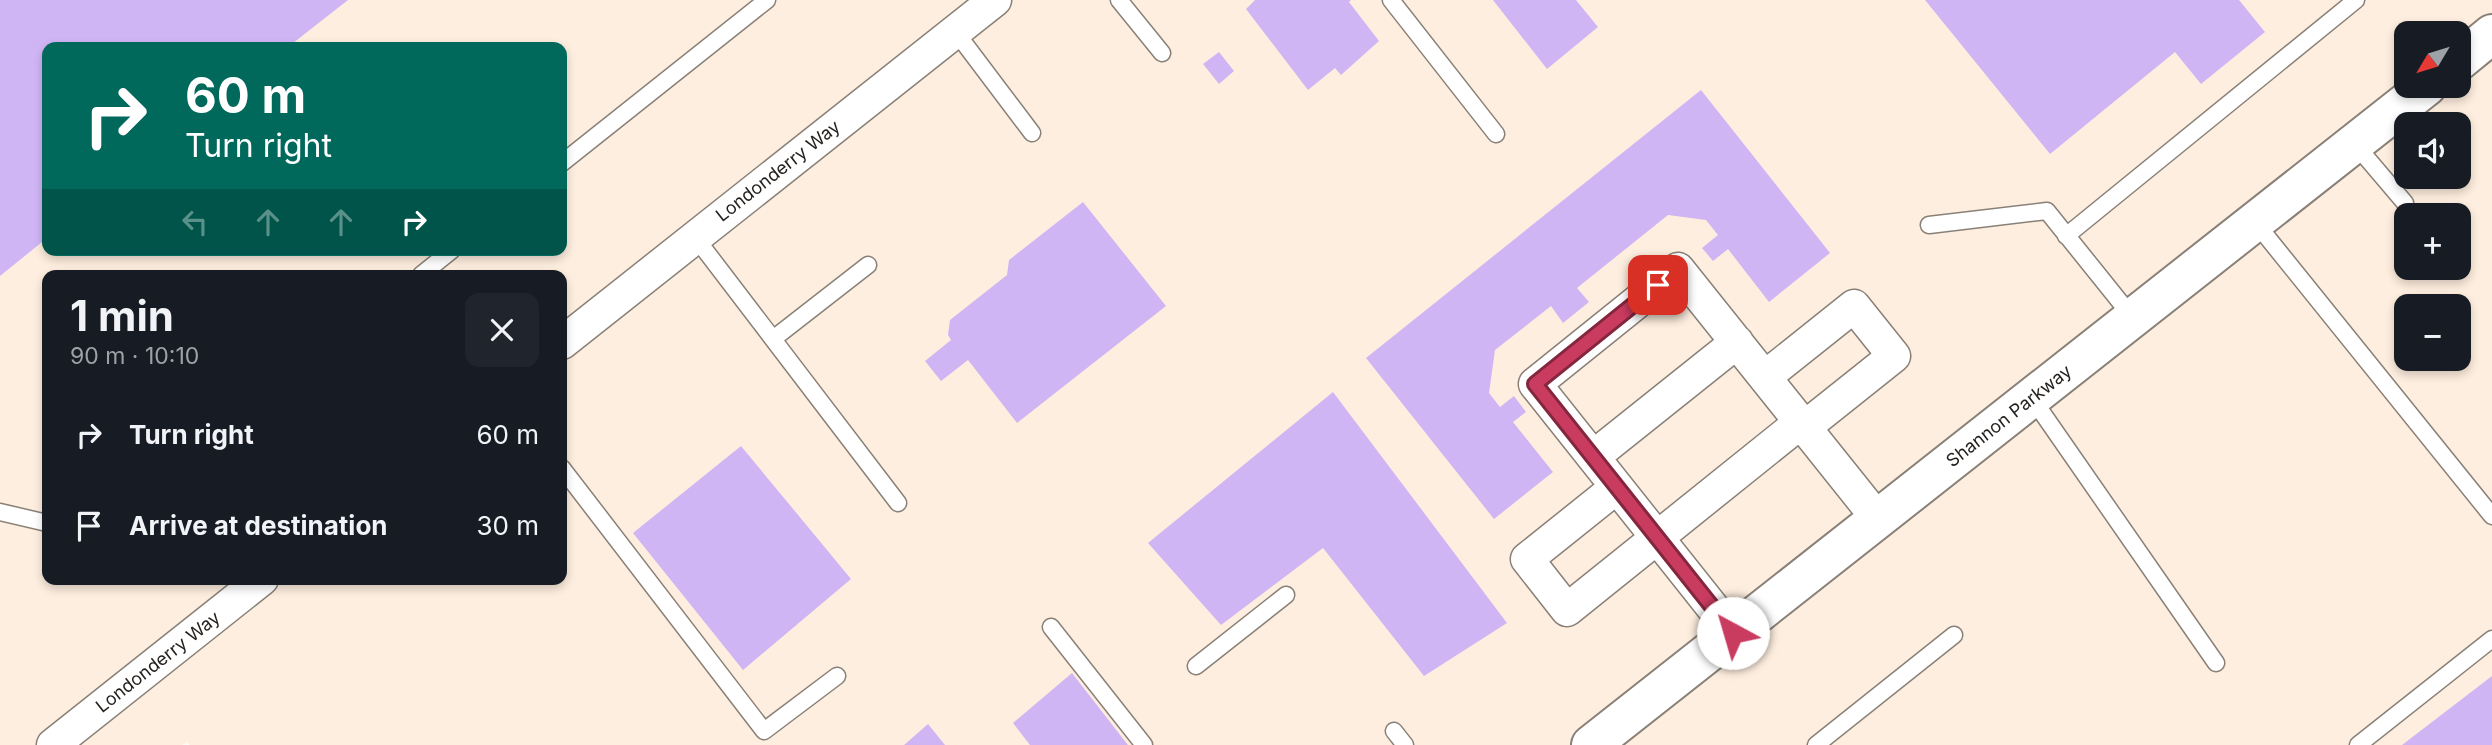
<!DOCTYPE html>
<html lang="en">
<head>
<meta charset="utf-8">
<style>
  :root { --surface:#171b24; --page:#20242c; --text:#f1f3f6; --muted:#9ea1a6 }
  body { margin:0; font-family:Inter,sans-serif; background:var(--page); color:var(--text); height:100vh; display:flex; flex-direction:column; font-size:26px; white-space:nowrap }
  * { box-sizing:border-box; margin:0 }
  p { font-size:23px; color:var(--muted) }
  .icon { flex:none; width:38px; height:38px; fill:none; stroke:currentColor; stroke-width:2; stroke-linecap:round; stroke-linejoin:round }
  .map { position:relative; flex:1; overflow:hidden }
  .details { position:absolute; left:42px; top:270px; width:525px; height:315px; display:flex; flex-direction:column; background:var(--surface); border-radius:14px; box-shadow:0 4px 10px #0003 }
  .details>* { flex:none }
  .hud { position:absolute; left:42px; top:42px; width:525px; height:214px; border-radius:14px; box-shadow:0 4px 10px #0003; background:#00695c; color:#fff; overflow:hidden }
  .needle { width:46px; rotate:232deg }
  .buttons { position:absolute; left:2394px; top:21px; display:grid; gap:14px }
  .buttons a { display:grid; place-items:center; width:77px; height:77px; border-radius:14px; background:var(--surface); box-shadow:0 4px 10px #0003; font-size:35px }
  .pin { position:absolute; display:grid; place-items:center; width:60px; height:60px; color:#fff; margin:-30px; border-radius:14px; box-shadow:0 4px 10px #0006 }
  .me { position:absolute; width:77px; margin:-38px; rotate:321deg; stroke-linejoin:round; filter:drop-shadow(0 0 5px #0008) }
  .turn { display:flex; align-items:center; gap:24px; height:147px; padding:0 28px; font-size:32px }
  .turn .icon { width:91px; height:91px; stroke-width:2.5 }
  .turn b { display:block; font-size:49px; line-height:60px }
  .lanes { display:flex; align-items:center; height:66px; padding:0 28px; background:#0003; justify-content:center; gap:35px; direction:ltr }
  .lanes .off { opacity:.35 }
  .round { display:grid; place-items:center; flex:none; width:74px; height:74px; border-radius:14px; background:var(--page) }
  .summary { display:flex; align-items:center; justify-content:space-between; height:119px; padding:0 28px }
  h1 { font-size:42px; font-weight:700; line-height:52px }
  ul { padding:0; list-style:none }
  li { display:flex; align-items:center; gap:21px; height:91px; padding:0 28px }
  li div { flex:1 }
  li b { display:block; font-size:26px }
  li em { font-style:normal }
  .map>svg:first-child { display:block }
  .built { fill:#feeedf; fill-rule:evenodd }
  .building { fill:#d0b5f4 }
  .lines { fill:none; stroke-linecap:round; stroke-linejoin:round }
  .lane-casing { stroke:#898077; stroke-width:19 }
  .street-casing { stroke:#898077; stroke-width:35 }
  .secondary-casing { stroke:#898077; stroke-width:42 }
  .lane { stroke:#fff; stroke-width:16 }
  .street { stroke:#fff; stroke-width:32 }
  .secondary { stroke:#fff; stroke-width:38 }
  .route-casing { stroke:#83263e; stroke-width:18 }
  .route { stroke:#ca3b60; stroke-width:12 }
  .labels { text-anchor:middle; stroke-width:7; stroke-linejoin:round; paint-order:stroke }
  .street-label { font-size:18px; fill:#231f1c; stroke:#fff }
</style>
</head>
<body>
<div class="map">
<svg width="2492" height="745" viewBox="0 0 2492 745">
  <rect width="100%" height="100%" fill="#fff9f3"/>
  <!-- built -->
  <path class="built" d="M0 0H2492V745H190L187 742 182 745H0ZM2406 33H2459V86H2406ZM47 47H562V250H47ZM2406 124H2459V177H2406ZM2406 215H2459V268H2406ZM47 275H562V579H47ZM2406 306H2459V359H2406Z"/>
  <!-- building -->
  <path class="building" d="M0 0H348L288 47H47V238L0 276Z
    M1255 0H1351L1349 2 1379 41 1341 75 1335 68 1308 90 1246 9Z
    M1493 0H1576L1598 27 1547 69Z
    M1925 0H2239L2265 32 2201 84 2175 52 2050 154Z
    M1219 52 1234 71 1219 84 1203 64Z
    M1701 90 1830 253 1769 302 1728 249 1713 261 1702 248 1718 235 1706 220 1668 215 1577 288 1589 302 1563 323 1551 306 1495 350 1489 393 1500 407 1514 396 1526 412 1513 422 1553 472 1494 519 1366 358Z
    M1083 202 1166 306 1017 423 968 360 941 381 925 361 951 340 948 335 950 320 1007 275 1009 260Z
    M1333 392 1507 623 1424 676 1323 548 1221 625 1148 543Z
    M741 446 851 579 743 670 633 533Z
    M1072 673 1128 745H1030L1013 723Z
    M2492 676V745H2402Z
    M928 724 945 745H904Z"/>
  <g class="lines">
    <!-- lane casing -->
    <g class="lane-casing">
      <path id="lane" d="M1119 0 1162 53
        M1391 0 1496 134
        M955 31 1032 133
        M2354 143 2405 203
        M562 163 767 0
        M2255 222 2492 516
        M1929 225 2047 211 2133 318
        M2066 236 2356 0
        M695 237 898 503
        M421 275 452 250
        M773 339 868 265
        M2032 398 2216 663
        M562 468 764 731 837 676
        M0 512 47 523
        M1051 627 1144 745
        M1196 666 1286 595
        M1394 731 1405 745
        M1816 745 1954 635
        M2358 745 2492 639"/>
    </g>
    <!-- street casing -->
    <g class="street-casing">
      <path id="street" d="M562 343 995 0
        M1765 377 1854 306 1894 356 1805 427
        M1593 457 1737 342
        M1617 487 1527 559 1567 610 1801 422
        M1733 633 1535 384 1678 269 1878 519
        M53 745 262 579"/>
    </g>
    <!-- secondary casing -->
    <g class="secondary-casing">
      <path id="secondary" d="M2459 61 2492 34
        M1591 745 2427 86"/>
    </g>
    <!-- lane -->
    <use href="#lane" class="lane"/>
    <!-- street -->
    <use href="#street" class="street"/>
    <!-- secondary -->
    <use href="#secondary" class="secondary"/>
  </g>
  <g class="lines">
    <!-- route casing -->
    <g class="route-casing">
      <path id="route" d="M1658 285 1535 384 1733 633"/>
    </g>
    <!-- route -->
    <use href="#route" class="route"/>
  </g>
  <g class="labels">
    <!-- street labels -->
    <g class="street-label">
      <text transform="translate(778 171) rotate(-38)" y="6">Londonderry Way</text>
      <text transform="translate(2009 416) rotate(-38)" y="6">Shannon Parkway</text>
      <text transform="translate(158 662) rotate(-38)" y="6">Londonderry Way</text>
    </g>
  </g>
</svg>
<div class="buttons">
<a><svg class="needle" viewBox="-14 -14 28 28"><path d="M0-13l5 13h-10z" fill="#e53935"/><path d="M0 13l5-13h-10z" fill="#9ea1a6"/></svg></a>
<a><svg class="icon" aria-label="sound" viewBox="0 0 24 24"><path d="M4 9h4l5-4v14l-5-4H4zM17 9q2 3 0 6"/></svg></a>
<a>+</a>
<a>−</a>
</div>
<div class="pin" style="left:1658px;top:285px;background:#d93025"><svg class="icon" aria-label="arrive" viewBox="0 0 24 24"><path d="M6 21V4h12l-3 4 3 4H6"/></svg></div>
<svg class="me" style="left:1733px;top:633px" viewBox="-20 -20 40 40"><circle r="19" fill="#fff"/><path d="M0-13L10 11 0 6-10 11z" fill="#ca3b60"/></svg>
<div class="hud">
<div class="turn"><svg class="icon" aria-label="right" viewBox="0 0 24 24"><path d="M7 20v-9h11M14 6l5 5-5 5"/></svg><div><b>60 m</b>Turn right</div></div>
<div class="lanes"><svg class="icon off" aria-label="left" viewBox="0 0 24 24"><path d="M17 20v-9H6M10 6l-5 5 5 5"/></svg><svg class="icon off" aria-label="ahead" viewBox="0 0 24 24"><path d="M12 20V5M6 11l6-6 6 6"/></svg><svg class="icon off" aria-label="ahead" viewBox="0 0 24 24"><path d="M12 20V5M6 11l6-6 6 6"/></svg><svg class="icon" aria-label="right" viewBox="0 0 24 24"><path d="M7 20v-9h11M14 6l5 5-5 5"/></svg></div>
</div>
<section class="details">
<div class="summary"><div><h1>1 min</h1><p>90 m · 10:10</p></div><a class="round"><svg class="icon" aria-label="close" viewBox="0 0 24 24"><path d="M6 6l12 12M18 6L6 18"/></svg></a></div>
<ul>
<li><svg class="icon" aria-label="right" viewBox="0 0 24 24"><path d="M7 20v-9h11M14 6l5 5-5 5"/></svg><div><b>Turn right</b></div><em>60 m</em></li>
<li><svg class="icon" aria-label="arrive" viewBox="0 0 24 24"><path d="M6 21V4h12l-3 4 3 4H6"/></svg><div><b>Arrive at destination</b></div><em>30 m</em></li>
</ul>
</section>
</div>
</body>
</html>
